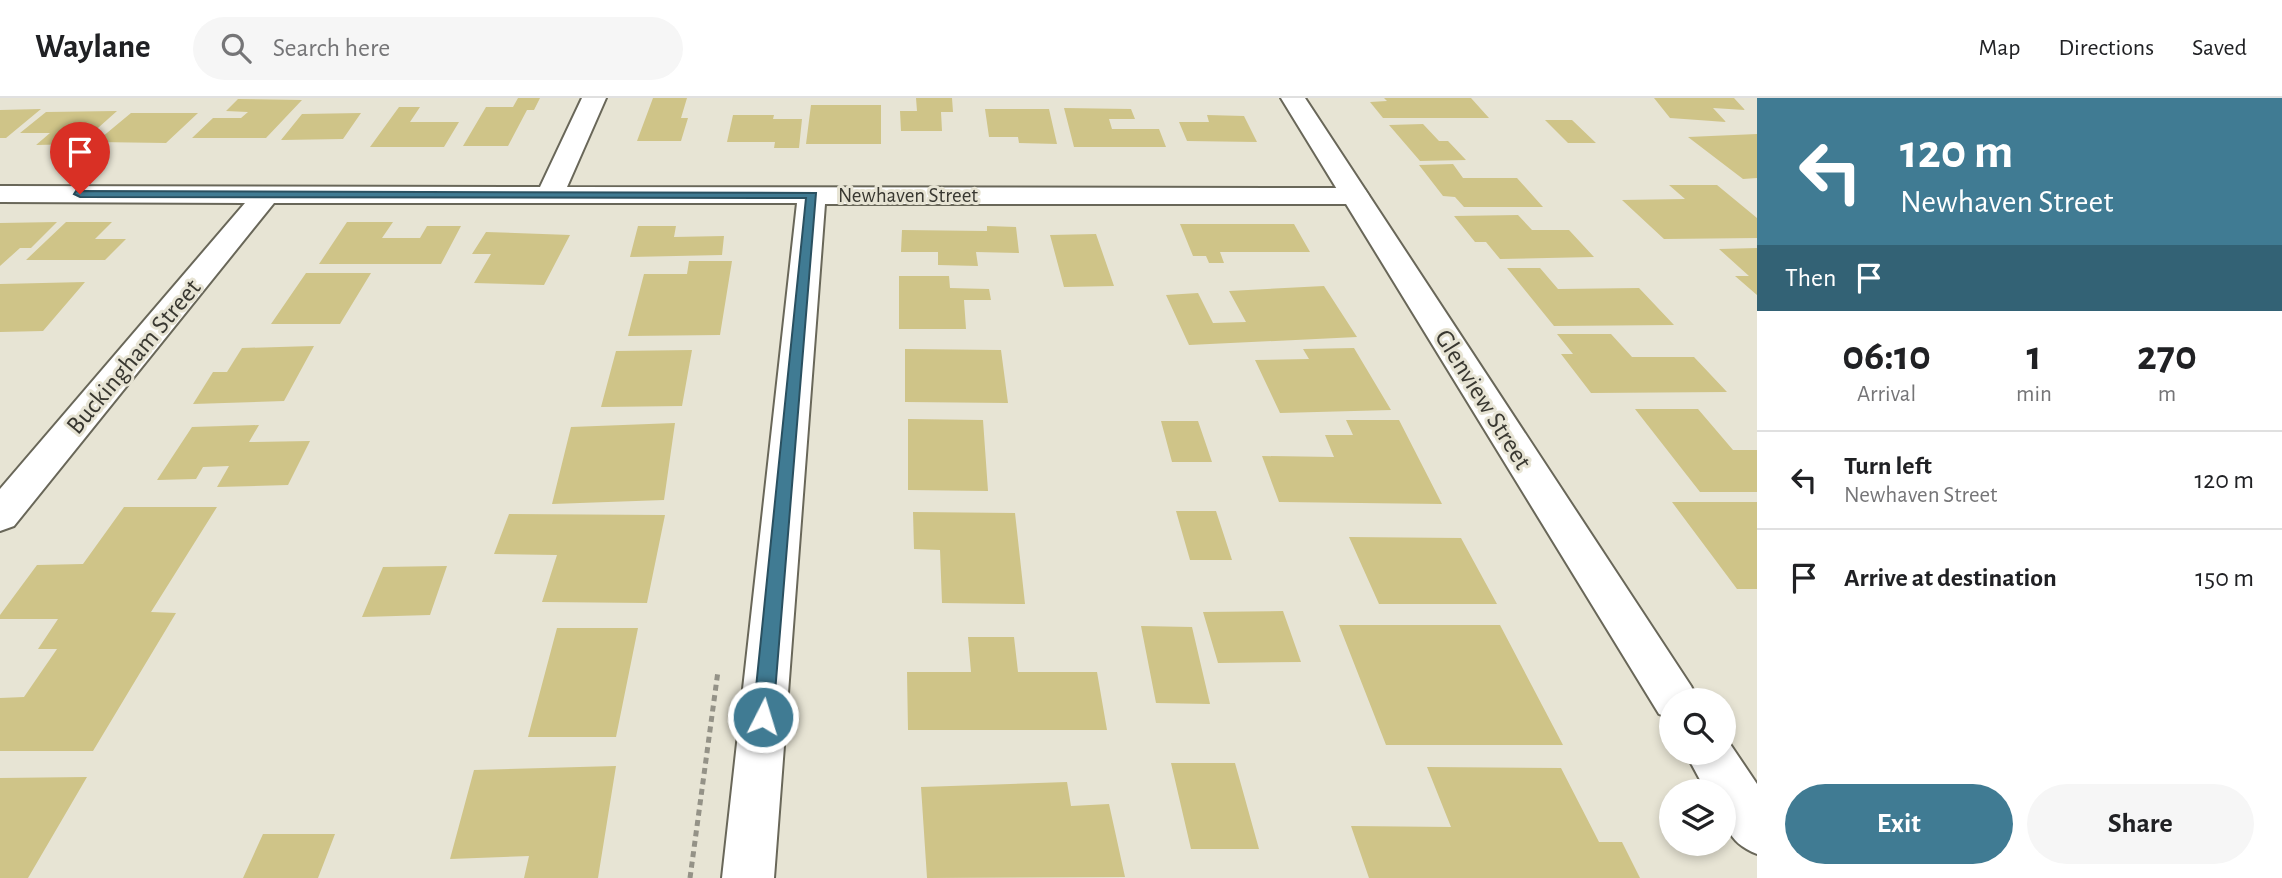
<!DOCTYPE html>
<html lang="en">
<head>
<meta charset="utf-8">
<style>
  :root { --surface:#fff; --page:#f6f6f6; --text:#202124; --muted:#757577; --line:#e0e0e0; --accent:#407b93 }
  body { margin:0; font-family:"Alegreya Sans",sans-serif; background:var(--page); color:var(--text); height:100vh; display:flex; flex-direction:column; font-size:26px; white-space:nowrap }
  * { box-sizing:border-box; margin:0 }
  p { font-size:23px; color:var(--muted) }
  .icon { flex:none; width:38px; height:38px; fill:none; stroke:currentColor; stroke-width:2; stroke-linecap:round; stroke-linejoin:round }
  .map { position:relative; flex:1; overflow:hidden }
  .details { display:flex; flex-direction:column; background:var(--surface); width:525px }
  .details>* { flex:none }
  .guide { background:#407b93; color:#fff; overflow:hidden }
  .buttons { position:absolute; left:1659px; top:590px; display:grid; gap:14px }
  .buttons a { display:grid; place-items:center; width:77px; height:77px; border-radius:50%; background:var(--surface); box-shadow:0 4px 10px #0003; font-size:35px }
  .pin { position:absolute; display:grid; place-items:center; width:60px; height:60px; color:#fff; margin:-72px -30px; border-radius:50% 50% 50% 0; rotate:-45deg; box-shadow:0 0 7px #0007 }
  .pin .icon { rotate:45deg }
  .me { position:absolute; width:77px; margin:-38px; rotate:5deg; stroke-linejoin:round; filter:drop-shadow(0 0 5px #0008) }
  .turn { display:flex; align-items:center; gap:24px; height:147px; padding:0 28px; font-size:32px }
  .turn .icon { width:91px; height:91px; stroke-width:2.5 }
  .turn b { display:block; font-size:49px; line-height:60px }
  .then { display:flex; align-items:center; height:66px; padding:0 28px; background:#0003; gap:14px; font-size:26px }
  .eta { display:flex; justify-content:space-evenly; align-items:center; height:119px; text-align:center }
  .eta b { font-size:42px; font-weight:700; line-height:49px }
  .button { display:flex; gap:14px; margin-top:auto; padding:14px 28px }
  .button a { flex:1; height:80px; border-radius:42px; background:var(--accent); color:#fff; font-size:28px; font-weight:700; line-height:80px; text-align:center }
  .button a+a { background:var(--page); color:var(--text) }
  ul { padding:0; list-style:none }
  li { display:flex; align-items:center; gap:21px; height:98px; padding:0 28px; border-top:2px solid var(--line) }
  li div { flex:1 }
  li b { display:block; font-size:26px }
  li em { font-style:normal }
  header { display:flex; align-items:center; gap:42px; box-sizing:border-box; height:98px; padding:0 35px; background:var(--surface); border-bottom:2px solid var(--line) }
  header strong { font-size:33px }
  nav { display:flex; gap:38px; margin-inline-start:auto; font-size:24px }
  .search { width:490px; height:63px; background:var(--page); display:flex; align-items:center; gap:18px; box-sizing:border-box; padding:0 24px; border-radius:38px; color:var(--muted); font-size:26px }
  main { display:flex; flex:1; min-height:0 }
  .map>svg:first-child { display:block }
  .building { fill:#cfc488 }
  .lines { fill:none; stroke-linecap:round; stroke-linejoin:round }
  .street-casing { stroke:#696759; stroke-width:4 }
  .secondary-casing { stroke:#696759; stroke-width:4 }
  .path { stroke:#949287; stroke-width:5; stroke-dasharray:6 4.5; stroke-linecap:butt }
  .street { fill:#fff; fill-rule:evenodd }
  .secondary { fill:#fff; fill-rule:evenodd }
  .route { fill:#407b93; stroke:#2a5060; stroke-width:2 }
  .labels { text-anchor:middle; stroke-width:6; stroke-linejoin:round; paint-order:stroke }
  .far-street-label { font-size:21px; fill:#393831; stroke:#e7e4d4 }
  .street-label { font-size:26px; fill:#393831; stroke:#e7e4d4 }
</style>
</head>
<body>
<header>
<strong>Waylane</strong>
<div class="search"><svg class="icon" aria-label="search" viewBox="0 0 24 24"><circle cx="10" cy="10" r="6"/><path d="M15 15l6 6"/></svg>Search here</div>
<nav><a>Map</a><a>Directions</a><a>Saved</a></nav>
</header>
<main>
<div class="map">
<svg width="1757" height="780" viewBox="0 0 1757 780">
  <rect width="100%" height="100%" fill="#e7e4d4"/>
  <!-- building -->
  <path class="building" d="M518 0H540L534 12H527L508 48H463L486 9H513Z
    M653 0H687L681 20H688L681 43H637Z
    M916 0H952L953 14H941L942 33H901L900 13H917Z
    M1384 0H1471L1489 20H1383L1370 4 1387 3Z
    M1654 0H1734L1745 12 1713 10 1726 24 1670 20Z
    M238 1 302 2 266 40H192L213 20H241L248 14 226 13Z
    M811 7H881V46H806Z
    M399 9H420L410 24H459L444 49H370Z
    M1064 10 1131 11 1135 21H1109L1112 31H1159L1166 49H1074Z
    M41 11 6 40H0V12Z
    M985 11H1049L1057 46 1019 45 1018 39H989Z
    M117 13 80 46 36 47 50 35H20L46 14Z
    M131 15H198L166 45 96 44Z
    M361 15 343 41 281 42 302 16Z
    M733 17H774L773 21H802L799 50H774L775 44H727Z
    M1207 17 1244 18 1257 44 1187 43 1179 24H1209Z
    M1545 22H1572L1596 45H1568Z
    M1423 26 1439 43H1448L1466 62 1420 63 1389 27Z
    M1757 36V80L1743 81 1688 39Z
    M1453 66 1463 80H1517L1543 109H1464L1455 99 1443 98 1419 67Z
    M1669 87H1717L1757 120V140L1664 141 1622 102 1685 101Z
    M1518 117 1532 132H1569L1594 159 1500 161 1486 144H1475L1454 118Z
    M57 124 31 150H20L0 168V125Z
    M66 124H112L95 141H126L105 162H26Z
    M347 124H393L382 140H420L427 128H461L441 166H319Z
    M1180 126H1294L1310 154H1220L1224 165H1209L1206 158H1193Z
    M638 128H676L674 139 724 138 722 157 630 159Z
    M987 128 1016 129 1019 155 976 154 978 168 938 167V154H901L902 132 987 133Z
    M486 134 570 137 544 187 474 185 491 156H472Z
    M1096 136 1114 188 1064 189 1050 137Z
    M1757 150V197L1735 178H1749L1719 151Z
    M689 163H732L720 237 628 238 644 176H687Z
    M1507 170H1540L1558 191 1639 190 1674 227 1554 228Z
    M306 175H371L340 226H271Z
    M899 178H949L950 190 989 191 991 202H964L966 231H899Z
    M85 184 43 233 0 234V186Z
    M1324 188 1357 239 1189 247 1166 197 1198 195 1213 225 1246 224 1229 193Z
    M1557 236H1611L1632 259H1694L1727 294 1591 295 1561 256H1573Z
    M314 248 284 303 193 306 213 274H227L242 250Z
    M1354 250 1391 312 1280 315 1255 262 1309 261 1303 251Z
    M905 251 1001 252 1008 305 905 304Z
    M692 252 682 308 601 309 616 253Z
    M1635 311H1698L1733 352H1757V394H1700Z
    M908 321 983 322 988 393 908 392Z
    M1346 322H1399L1442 406 1279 404 1262 358 1334 359 1325 337H1353Z
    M1161 323H1198L1212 364H1172Z
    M675 325 664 402 552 406 571 329Z
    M259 327 249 344 310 343 288 387 217 389 229 368 203 369 196 381 157 382 192 329Z
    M1672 404H1757V491H1737Z
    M124 409H217L151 514 176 515 93 653H0V600L24 599 57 551H38L58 521H0V517L37 467 83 466Z
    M1176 413H1216L1232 462H1190Z
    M913 414 1015 415 1025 506 942 505 940 452 914 451Z
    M509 416 665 417 647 505 542 504 557 457 494 456Z
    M1349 439 1461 440 1497 506H1379Z
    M447 468 430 517 362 519 383 469Z
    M1283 513 1301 564 1218 565 1203 514Z
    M1339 527H1500L1563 647H1386Z
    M1141 528 1192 529 1210 606 1156 605Z
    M557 530H638L616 639H528Z
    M968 539H1014L1018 574H1097L1107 632H908L907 574H971Z
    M1171 665H1235L1259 751H1191Z
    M616 668 598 780H524L529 758 450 761 474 672Z
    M1427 669 1561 670 1599 744H1622L1640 780H1369L1351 728 1451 729Z
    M87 679 28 780H0V680Z
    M1067 684 1071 708 1109 706 1125 779 927 780 921 689Z
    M263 736H335L318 780H243Z"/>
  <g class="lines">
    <!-- street casing -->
    <g class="street-casing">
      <path id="street" d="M582 0H606L567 89 1355 90 1365 92 1369 98 1365 104 1355 106H825L774 780H722L797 105H274L14 428 0 433V391L245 105 0 104V88L540 89Z"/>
    </g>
    <!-- secondary casing -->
    <g class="secondary-casing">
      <path id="secondary" d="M1281 0H1305L1691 588 1698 602H1671V621L1659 616Z
        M1724 637 1757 686V756C1725 743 1724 725 1724 693H1706L1685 654H1724Z"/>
    </g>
    <!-- path -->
    <path class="path" d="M690 780 718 573"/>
    <!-- street -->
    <use href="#street" class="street"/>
    <!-- secondary -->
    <use href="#secondary" class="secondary"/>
  </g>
  <!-- route -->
  <path class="route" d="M76 93 816 95 773 619 770 625 763 628 756 625 753 619 806 100 80 99 74 96Z"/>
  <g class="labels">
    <!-- far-street labels -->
    <g class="far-street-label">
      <text x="908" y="104">Newhaven Street</text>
    </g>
    <!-- street labels -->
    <g class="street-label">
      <text transform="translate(133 258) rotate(-50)" y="9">Buckingham Street</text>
      <text transform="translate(1484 301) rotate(58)" y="9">Glenview Street</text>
    </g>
  </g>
</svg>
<div class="buttons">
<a><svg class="icon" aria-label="search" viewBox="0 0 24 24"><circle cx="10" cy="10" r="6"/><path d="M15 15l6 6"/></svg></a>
<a><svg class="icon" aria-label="layers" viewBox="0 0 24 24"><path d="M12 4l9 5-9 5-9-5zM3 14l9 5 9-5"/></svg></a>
</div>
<div class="pin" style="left:80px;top:96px;background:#d93025"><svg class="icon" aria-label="arrive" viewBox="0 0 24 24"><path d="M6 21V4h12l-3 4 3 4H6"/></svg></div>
<svg class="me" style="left:763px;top:619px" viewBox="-20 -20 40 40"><circle r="17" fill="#407b93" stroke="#fff" stroke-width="3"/><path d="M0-11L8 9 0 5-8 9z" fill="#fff"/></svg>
</div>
<section class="details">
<div class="guide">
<div class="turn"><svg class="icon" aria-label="left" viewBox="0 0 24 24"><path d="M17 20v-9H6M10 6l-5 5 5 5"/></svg><div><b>120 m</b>Newhaven Street</div></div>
<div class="then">Then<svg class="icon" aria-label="arrive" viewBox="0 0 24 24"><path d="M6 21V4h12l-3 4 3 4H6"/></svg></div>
</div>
<div class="eta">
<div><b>06:10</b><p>Arrival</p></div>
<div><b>1</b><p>min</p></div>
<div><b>270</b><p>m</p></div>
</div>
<ul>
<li><svg class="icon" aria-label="left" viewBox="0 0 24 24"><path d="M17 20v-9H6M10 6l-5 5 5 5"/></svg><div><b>Turn left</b><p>Newhaven Street</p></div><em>120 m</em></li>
<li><svg class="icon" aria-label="arrive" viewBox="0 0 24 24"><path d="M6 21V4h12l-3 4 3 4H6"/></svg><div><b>Arrive at destination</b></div><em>150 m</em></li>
</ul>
<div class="button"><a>Exit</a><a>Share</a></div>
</section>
</main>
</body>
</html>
